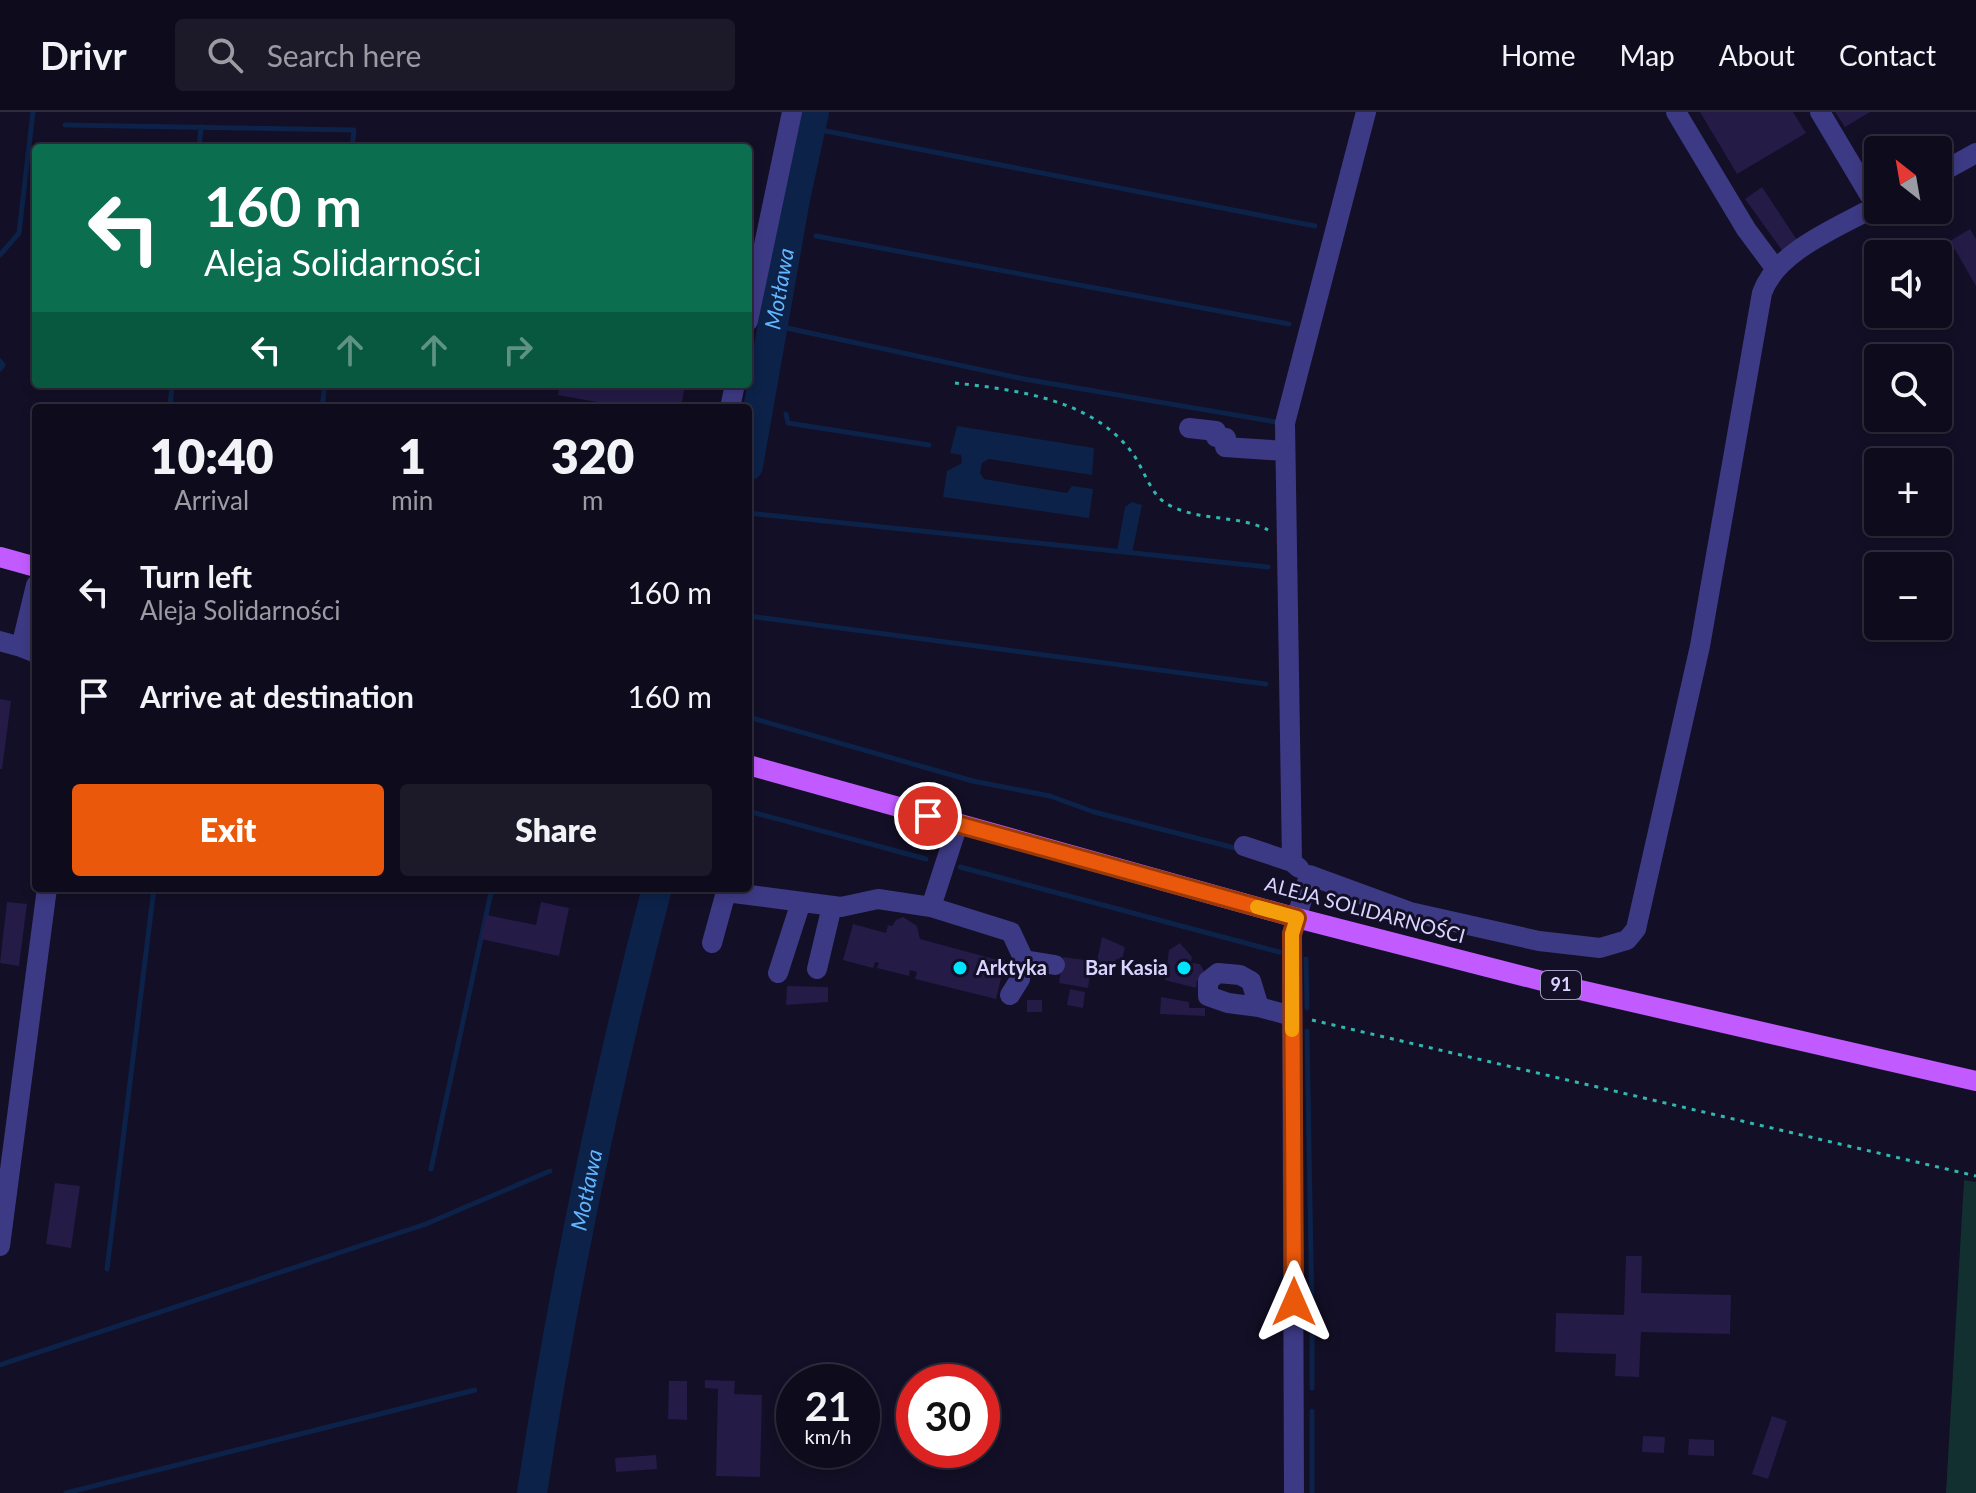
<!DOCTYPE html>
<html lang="en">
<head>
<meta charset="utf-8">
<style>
  :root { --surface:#0e0b1c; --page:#1c1929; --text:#f1f3f6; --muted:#9b9ba3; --line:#2e2b3b; --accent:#ea580c }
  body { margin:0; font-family:Lato,sans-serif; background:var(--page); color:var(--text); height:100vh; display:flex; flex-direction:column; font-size:30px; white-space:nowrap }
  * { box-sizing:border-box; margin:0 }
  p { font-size:26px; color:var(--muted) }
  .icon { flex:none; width:44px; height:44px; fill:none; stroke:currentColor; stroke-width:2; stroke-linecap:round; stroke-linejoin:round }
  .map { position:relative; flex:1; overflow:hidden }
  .side { position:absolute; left:32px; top:292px; width:720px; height:488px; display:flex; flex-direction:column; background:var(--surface); border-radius:8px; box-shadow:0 4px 12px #0003,0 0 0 2px var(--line) }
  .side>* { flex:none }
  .banner { position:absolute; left:32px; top:32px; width:720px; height:244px; border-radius:8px; box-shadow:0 4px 12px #0003,0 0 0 2px var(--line); background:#0b6e4f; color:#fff; overflow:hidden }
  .needle { width:52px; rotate:329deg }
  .buttons { position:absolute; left:1864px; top:24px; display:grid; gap:16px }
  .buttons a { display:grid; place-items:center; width:88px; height:88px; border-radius:8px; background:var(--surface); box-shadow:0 4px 12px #0003,0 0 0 2px var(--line); font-size:40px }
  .speed { position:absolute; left:776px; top:1252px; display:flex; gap:16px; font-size:40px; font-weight:700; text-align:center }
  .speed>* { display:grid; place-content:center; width:104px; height:104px; border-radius:50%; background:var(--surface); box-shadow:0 4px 12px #0003,0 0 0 2px var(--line); line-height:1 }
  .speed small { font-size:20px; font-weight:400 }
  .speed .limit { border:12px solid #d22; background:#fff; color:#111 }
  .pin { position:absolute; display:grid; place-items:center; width:68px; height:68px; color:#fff; margin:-34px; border:4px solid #fff; border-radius:50%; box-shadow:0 2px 8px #0007 }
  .me { position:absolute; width:88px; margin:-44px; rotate:0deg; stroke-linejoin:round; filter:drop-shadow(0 0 6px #0008) }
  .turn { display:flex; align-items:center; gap:28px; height:168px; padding:0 40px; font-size:36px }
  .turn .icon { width:104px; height:104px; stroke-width:2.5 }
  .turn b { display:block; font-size:56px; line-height:68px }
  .lanes { display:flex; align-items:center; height:76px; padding:0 40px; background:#0003; justify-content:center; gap:40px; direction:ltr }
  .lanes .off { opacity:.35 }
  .eta { display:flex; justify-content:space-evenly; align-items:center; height:136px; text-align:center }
  .eta b { font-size:48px; font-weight:800; line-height:56px }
  .button { display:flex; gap:16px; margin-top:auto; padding:16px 40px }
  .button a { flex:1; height:92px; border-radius:8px; background:var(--accent); color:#fff; font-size:32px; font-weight:800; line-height:92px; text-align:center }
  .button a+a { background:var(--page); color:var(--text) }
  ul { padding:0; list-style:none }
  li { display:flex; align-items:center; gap:24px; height:104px; padding:0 40px }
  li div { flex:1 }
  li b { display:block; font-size:30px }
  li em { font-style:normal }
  header { display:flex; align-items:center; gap:48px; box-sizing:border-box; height:112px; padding:0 40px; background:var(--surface); border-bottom:2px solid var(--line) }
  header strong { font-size:38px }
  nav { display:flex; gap:44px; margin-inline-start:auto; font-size:28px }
  .search { width:560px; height:72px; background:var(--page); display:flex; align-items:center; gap:20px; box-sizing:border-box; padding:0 28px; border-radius:8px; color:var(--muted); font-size:30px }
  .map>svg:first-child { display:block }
  .green { fill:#12302f }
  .water { fill:#0c2248 }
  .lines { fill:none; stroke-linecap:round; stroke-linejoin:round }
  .stream { stroke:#0c2248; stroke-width:5 }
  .river { stroke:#0c2248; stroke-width:30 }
  .building { fill:#241b47 }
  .path { stroke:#2fb8b0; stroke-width:3; stroke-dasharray:4 6; stroke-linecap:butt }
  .minor { stroke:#3d3a85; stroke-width:20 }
  .major { stroke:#c25bff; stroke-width:20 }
  .route-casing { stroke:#983908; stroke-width:20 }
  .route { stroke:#ea580c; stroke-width:14 }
  .slow { stroke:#f59e0b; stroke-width:14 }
  .poi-dot { fill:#00e5ff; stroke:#130f26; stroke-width:3 }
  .labels { text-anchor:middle; stroke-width:6; stroke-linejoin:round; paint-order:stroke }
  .shield { fill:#130f26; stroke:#9e99be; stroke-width:2 }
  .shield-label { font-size:18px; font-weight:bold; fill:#d9d4ff }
  .street-label { font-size:20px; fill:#d9d4ff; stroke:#130f26 }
  .poi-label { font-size:20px; font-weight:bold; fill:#d9d4ff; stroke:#130f26; text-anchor:start }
  .water-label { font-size:22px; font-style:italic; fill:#62b6ff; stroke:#130f26 }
</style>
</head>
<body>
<header>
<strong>Drivr</strong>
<div class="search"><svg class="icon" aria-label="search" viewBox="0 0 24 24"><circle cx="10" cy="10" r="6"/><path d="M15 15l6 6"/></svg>Search here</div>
<nav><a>Home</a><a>Map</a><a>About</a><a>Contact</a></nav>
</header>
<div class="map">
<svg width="1976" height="1381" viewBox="0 0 1976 1381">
  <rect width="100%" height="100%" fill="#130f26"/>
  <!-- green -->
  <path class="green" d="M1964 1068 1976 1070V1381H1946Z"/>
  <!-- water -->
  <path class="water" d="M957 314 1094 336 1092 363 989 347 982 351 980 361 984 367 1067 381 1072 374 1093 377 1089 406 943 385 947 359 962 351 961 343 950 341Z
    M1132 390 1142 393 1132 441 1117 439 1125 395Z"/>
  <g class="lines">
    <!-- stream -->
    <path class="stream" d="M65 13 354 18 352 36
      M810 16 1315 114
      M199 36 201 15
      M816 124 1289 212
      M0 143 19 121 33 0
      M773 213 1024 267 1276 310
      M0 249 3 253 0 257
      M170 296 172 272
      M322 296 325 272
      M786 302 788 311 929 333
      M748 401 1268 455
      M748 504 1266 572
      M748 605 973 669 1050 684 1094 700 1235 736
      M748 699 926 747
      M960 755 1279 840
      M1306 847 1307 896
      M1307 919 1312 1205
      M431 1057 492 776
      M107 1157 154 776
      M0 1253 426 1112 550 1059
      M1312 1276V1222
      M66 1381 475 1278
      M1312 1381V1299"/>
    <!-- river -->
    <g class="river">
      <path id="s1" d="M748 354 795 87 814 0"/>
      <path id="s2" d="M532 1381C563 1177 605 975 657 776"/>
    </g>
  </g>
  <!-- building -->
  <path class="building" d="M1700 0H1793L1806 21 1737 62Z
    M1835 0H1870L1845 15Z
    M1762 75 1799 131 1784 141 1745 87Z
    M1970 117 1976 127V174L1950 129Z
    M560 272H685L681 296H630L558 283Z
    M0 587 11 589 2 657H0Z
    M7 790 27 792 19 854 0 851Z
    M541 790 569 796 559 844 481 827 486 803 536 813Z
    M903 805 917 814 920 827 1005 850 996 887 915 867 917 860 910 858 909 864 877 856 879 851 875 850 873 856 843 848 853 812 886 821 888 813 892 814 896 808Z
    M1102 825 1125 835 1122 848 1116 847 1114 854 1097 849Z
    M1180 831 1192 845 1191 851 1200 852 1206 863 1197 869 1196 876 1165 868 1169 838Z
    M1063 845 1092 849 1088 876 1059 871Z
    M787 874 828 875V890L786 893Z
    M1070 877 1085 880 1083 896 1067 893Z
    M1161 885 1189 890V896H1205V904L1160 902Z
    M1027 888H1042V900H1027Z
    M55 1071 80 1074 71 1136 46 1132Z
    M1626 1144H1642L1641 1181 1731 1183 1730 1222 1641 1220 1639 1265 1615 1264 1616 1242 1555 1240 1556 1201 1624 1203Z
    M705 1268 735 1269 734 1282 762 1283 760 1365 716 1364 718 1277 705 1276Z
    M669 1269H687V1308L668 1307Z
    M1772 1304 1787 1309 1768 1367 1752 1362Z
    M1643 1324 1665 1325 1664 1341 1642 1340Z
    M1689 1327 1714 1328V1344L1688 1343Z
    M656 1343 657 1357 616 1360 615 1346Z"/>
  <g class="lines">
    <!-- path -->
    <path class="path" d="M955 271C1017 278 1093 287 1133 342 1144 357 1150 382 1167 392 1199 410 1236 402 1268 418
      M1312 908 1976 1064"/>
    <!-- minor -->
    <path class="minor" d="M1676 0 1746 117 1775 156
      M1820 0 1876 94
      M1938 62 1976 41
      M748 209 792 0
      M730 296 735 272
      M1189 316 1216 319V325L1226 326 1225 335 1285 339
      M36 473 21 535 36 541
      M0 529 21 535
      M1244 734 1292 750 1299 756
      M1292 750 1285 311 1366 0
      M931 795 958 712
      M712 831 726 780 841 795 878 787 931 795 1011 820 1024 848 1055 853
      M817 857 832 794
      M778 861 801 790
      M1010 883 1020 867 1024 848
      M1259 895 1228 891 1208 884V869L1218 861 1240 863 1251 869 1259 895 1292 904
      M0 1134 47 776
      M1294 1381 1292 822 1309 763 1410 800 1539 829 1600 836 1627 828 1636 817 1700 534 1762 181C1777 138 1840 115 1878 93"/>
    <!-- major -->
    <path class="major" d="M0 445 36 455
      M748 653 1297 806 1554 872 1976 969"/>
  </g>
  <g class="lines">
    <!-- route casing -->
    <g class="route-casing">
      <path id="route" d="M928 704 1297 806 1292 822 1294 1190"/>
    </g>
    <!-- route -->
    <use href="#route" class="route"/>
    <!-- slow -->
    <path class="slow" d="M1257 795 1297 806 1292 822V918"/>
  </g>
  <!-- markers -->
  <g class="poi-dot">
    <circle cx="960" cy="856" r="8"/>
    <circle cx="1184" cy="856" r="8"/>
  </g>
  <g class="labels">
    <!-- shield labels -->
    <rect class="shield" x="1541" y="859" width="40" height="28" rx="6"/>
    <g class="shield-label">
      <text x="1561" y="879">91</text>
    </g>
    <!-- street labels -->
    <g class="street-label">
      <text transform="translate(1365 798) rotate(15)" y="7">ALEJA SOLIDARNOŚCI</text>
    </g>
    <!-- poi labels -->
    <g class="poi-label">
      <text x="976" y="863">Arktyka</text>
      <text x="1168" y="863" text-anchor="end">Bar Kasia</text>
    </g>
    <!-- water labels -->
    <g class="water-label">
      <text dy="8" stroke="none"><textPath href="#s1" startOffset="180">Motława</textPath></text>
      <text dy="8" stroke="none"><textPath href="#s2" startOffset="308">Motława</textPath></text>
    </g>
  </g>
</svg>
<div class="buttons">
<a><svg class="needle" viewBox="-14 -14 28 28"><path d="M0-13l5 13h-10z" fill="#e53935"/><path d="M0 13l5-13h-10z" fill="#9b9ba3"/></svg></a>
<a><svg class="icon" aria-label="sound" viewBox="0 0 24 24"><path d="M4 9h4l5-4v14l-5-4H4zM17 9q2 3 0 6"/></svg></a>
<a><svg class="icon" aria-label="search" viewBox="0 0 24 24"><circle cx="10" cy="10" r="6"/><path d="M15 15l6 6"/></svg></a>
<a>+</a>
<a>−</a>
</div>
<div class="speed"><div>21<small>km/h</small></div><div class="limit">30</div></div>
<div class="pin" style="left:928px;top:704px;background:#d93025"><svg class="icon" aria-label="arrive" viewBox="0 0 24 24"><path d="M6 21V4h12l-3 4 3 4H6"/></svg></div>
<svg class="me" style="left:1294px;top:1190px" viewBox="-20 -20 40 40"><path d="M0-17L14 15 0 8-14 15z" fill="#ea580c" stroke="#fff" stroke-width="4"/></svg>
<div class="banner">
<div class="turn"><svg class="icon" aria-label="left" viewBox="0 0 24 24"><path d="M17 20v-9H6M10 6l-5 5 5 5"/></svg><div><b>160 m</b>Aleja Solidarności</div></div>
<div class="lanes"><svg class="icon" aria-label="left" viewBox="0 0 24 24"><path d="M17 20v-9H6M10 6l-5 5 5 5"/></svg><svg class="icon off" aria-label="ahead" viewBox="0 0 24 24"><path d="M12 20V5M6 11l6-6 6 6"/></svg><svg class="icon off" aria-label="ahead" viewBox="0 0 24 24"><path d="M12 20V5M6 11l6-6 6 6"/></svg><svg class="icon off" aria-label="right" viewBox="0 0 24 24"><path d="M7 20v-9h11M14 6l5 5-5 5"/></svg></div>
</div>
<section class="side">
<div class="eta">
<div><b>10:40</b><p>Arrival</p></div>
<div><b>1</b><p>min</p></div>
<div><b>320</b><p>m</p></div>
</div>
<ul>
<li><svg class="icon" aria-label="left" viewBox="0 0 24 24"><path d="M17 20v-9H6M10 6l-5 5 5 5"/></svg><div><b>Turn left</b><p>Aleja Solidarności</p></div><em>160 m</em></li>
<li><svg class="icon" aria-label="arrive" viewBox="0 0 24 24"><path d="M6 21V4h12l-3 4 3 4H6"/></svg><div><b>Arrive at destination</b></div><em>160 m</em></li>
</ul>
<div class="button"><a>Exit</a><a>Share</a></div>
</section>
</div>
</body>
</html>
